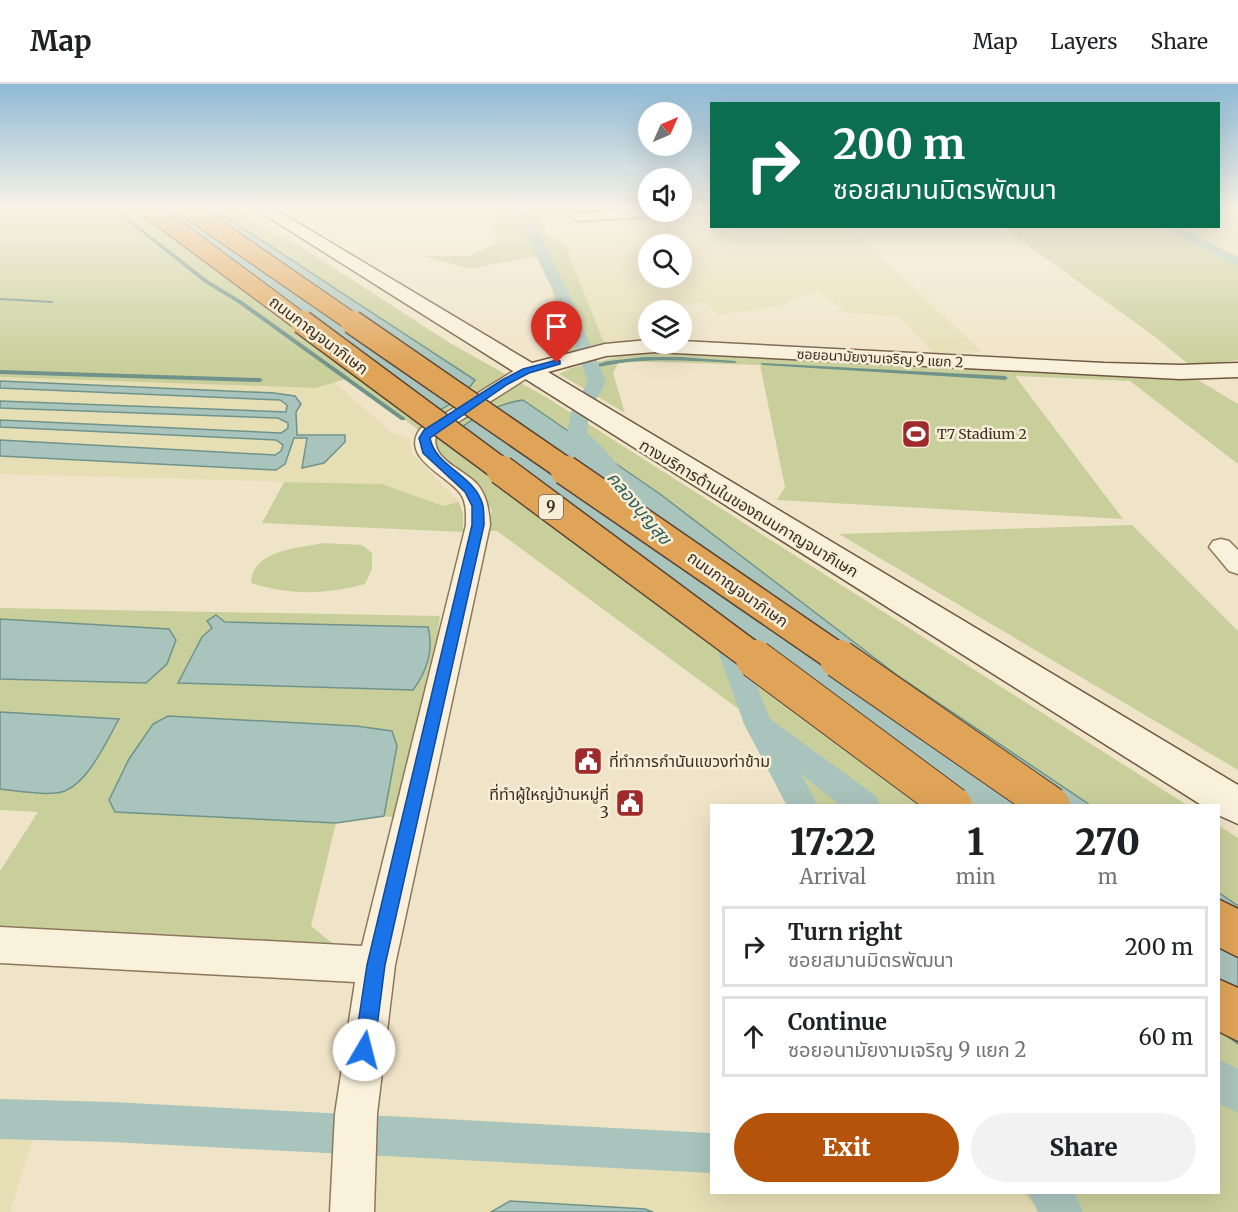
<!DOCTYPE html>
<html lang="en">
<head>
<meta charset="utf-8">
<style>
  :root { --surface:#fff; --page:#f2f2f2; --text:#202124; --muted:#757577; --line:#e0e0e0; --accent:#b45309 }
  body { margin:0; font-family:Merriweather,"Noto Sans Thai",serif; background:var(--page); color:var(--text); height:100vh; display:flex; flex-direction:column; font-size:22px; white-space:nowrap }
  * { box-sizing:border-box; margin:0 }
  p { font-size:20px; color:var(--muted) }
  .icon { flex:none; width:33px; height:33px; fill:none; stroke:currentColor; stroke-width:2; stroke-linecap:round; stroke-linejoin:round }
  .map { position:relative; flex:1; overflow:hidden }
  .panel { position:absolute; left:710px; top:720px; width:510px; height:390px; display:flex; flex-direction:column; background:var(--surface); border-radius:0px; box-shadow:0 6px 24px #0002 }
  .panel>* { flex:none }
  .hud { position:absolute; left:710px; top:18px; width:510px; height:126px; border-radius:0px; box-shadow:0 6px 24px #0002; background:#0b6e4f; color:#fff; overflow:hidden }
  .needle { width:39px; rotate:45deg }
  .buttons { position:absolute; left:638px; top:18px; display:grid; gap:12px }
  .buttons a { display:grid; place-items:center; width:54px; height:54px; border-radius:50%; background:var(--surface); box-shadow:0 6px 24px #0002; font-size:30px }
  .pin { position:absolute; display:grid; place-items:center; width:51px; height:51px; color:#fff; margin:-62px -26px; border-radius:50% 50% 50% 0; rotate:-45deg; box-shadow:0 0 6px #0007 }
  .pin .icon { rotate:45deg }
  .me { position:absolute; width:66px; margin:-33px; rotate:8deg; stroke-linejoin:round; filter:drop-shadow(0 0 4px #0008) }
  .turn { display:flex; align-items:center; gap:21px; height:126px; padding:0 24px; font-size:27px }
  .turn .icon { width:78px; height:78px; stroke-width:2.5 }
  .turn b { display:block; font-size:42px; line-height:51px }
  .eta { display:flex; justify-content:space-evenly; align-items:center; height:102px; text-align:center }
  .eta b { font-size:36px; font-weight:800; line-height:42px }
  .cta { display:flex; gap:12px; margin-top:auto; padding:12px 24px }
  .cta a { flex:1; height:69px; border-radius:36px; background:var(--accent); color:#fff; font-size:24px; font-weight:800; line-height:69px; text-align:center }
  .cta a+a { background:var(--page); color:var(--text) }
  ul { padding:0; list-style:none }
  li { display:flex; align-items:center; gap:18px; height:81px; margin:0 12px 9px; padding:0 12px; border:3px solid var(--line); border-radius:0px }
  li div { flex:1 }
  li b { display:block; font-size:22px }
  li em { font-style:normal }
  header { display:flex; align-items:center; gap:36px; box-sizing:border-box; height:84px; padding:0 30px; background:var(--surface); border-bottom:2px solid var(--line) }
  header strong { font-size:28px }
  nav { display:flex; gap:33px; margin-inline-start:auto; font-size:21px }
  .map>svg:first-child { display:block }
  .farmland { fill:#e6deb5; fill-rule:evenodd }
  .green { fill:#c9cf9b; fill-rule:evenodd }
  .water { fill:#a9c4bc; stroke:#6f938a; stroke-width:1.5 }
  .lines { fill:none; stroke-linecap:round; stroke-linejoin:round }
  .stream { fill:#6f938a; fill-rule:evenodd }
  .canal { fill:#a9c4bc; fill-rule:evenodd }
  .street-casing { stroke:#8d765c; stroke-width:3 }
  .secondary-casing { stroke:#6f573f; stroke-width:3 }
  .highway-casing { stroke:#5b4430; stroke-width:3 }
  .street { fill:#faf1dc; fill-rule:evenodd }
  .secondary { fill:#faf1dc; fill-rule:evenodd }
  .highway { fill:#e0a458; fill-rule:evenodd }
  .highway-bridge-far3-casing { stroke:#5b4430; stroke-width:20; stroke-linecap:butt }
  .highway-bridge-far2-casing { stroke:#5b4430; stroke-width:26; stroke-linecap:butt }
  .highway-bridge-far1-casing { stroke:#5b4430; stroke-width:32; stroke-linecap:butt }
  .highway-bridge-casing { stroke:#5b4430; stroke-width:40; stroke-linecap:butt }
  .highway-bridge-far3 { stroke:#e0a458; stroke-width:18 }
  .highway-bridge-far2 { stroke:#e0a458; stroke-width:23 }
  .highway-bridge-far1 { stroke:#e0a458; stroke-width:29 }
  .highway-bridge { stroke:#e0a458; stroke-width:38 }
  .route { fill:#1a73e8; stroke:#114b97; stroke-width:1.5 }
  .labels { text-anchor:middle; stroke-width:5; stroke-linejoin:round; paint-order:stroke }
  .far-street-label { font-size:14px; fill:#3d2e20; stroke:#f7eed8 }
  .far-poi-label { font-size:14px; fill:#3d2e20; stroke:#f7eed8; text-anchor:start }
  .shield { fill:#f7eed8; stroke:#756857; stroke-width:1.5 }
  .shield-label { font-size:15px; font-weight:bold; fill:#3d2e20 }
  .street-label { font-size:16px; fill:#3d2e20; stroke:#f7eed8 }
  .poi-label { font-size:16px; fill:#3d2e20; stroke:#f7eed8; text-anchor:start }
  .water-label { font-size:18px; font-style:italic; fill:#2f5d5a; stroke:#f7eed8 }
</style>
</head>
<body>
<header>
<strong>Map</strong>
<nav><a>Map</a><a>Layers</a><a>Share</a></nav>
</header>
<div class="map">
<svg width="1238" height="1128" viewBox="0 0 1238 1128">
  <rect width="100%" height="100%" fill="#f0e4c8"/>
  <!-- farmland -->
  <path class="farmland" d="M1218 124H1238V175L1171 143 1218 142Z
    M723 143 732 155 780 154 776 143H850L982 268 934 270 899 232 847 229 818 207 787 217 788 221 718 231 706 219H673L672 226H648V258L605 261 565 161 548 153ZM648 160H681V194H648Z
    M0 293 314 304 334 298 391 348 409 354 412 369 459 418 443 422 382 400 0 390V372L276 386 285 380 294 354H307L302 383 324 379 345 358 344 351H297L296 328 274 309 0 297Z
    M0 304 281 316 287 321 286 328 0 317Z
    M0 324 278 334 288 339V344L281 349 0 336Z
    M0 343 276 356 284 361 281 367 275 371 0 356Z
    M385 1031 711 1050V1108L1025 1109 1039 1128H653L645 1125 511 1117 491 1128H373L374 1076Z
    M0 1038 38 1039 10 1127 16 1128H0Z"/>
  <!-- green -->
  <path class="green" d="M0 124H231L266 146 294 158 450 259 546 313 1187 721H794L748 632 497 447H487L492 426 474 404 438 373 433 357 350 294 315 304 0 293Z
    M505 124H648L539 132 548 153 565 161 605 261 564 272 552 205 536 172 469 185 424 172H468L496 160 494 138Z
    M1002 143H1158L1238 180V276L1192 283 1154 252Z
    M634 269H710L1193 293 1238 320V380L1130 297 1015 292 1123 435 777 416 785 403 760 281 619 277 613 289 625 329 559 290 571 284Z
    M284 398 382 400 443 422 459 418 463 430V448L262 439Z
    M1132 441 1238 547V686L839 450Z
    M324 459 362 461 372 469V485L365 500C327 511 289 511 251 499 252 466 298 464 324 459Z
    M0 524 440 532 435 574 398 734 384 732 397 663 153 640 129 675 109 715 115 728 336 739 311 842 342 867 0 850V787L38 728 0 726V705L57 710 119 635 0 628V595L146 599 169 545 0 535ZM216 531 225 538 413 606 178 599 213 543 207 537Z
    M1218 741 1238 754V1128H1039L1025 1109 1218 1108Z"/>
  <!-- water -->
  <path class="water" d="M139 124H212L475 296C462 315 436 333 412 333Z
    M0 297 274 309 295 312 301 320 296 328 297 351H345V358L324 379 302 384 307 354H294L285 380 276 386 0 372V356L275 371 281 367 283 361 276 356 0 343V336L281 349 288 344V339L278 334 0 324V317L286 328 287 321 280 316 0 304Z
    M523 316 660 410 897 591 1090 721H925L445 356C470 336 490 321 523 316Z
    M216 531 225 538 428 543C434 566 427 587 413 606L178 599 202 553 212 544 207 537Z
    M0 535 169 545 176 556 167 580 146 599 0 595Z
    M0 628 119 635C106 658 85 707 56 709 38 711 18 707 0 705Z
    M168 632 356 642 392 647 397 662 384 732 336 739 115 728 109 716 129 675 153 640Z
    M1218 808 1238 822V960L1218 945Z
    M510 1117 645 1125 653 1128H491Z"/>
  <g class="lines">
    <!-- stream -->
    <path class="stream" d="M111 124H115L209 197 242 217 405 334V336H401L238 219 205 199Z
      M0 214 52 217 54 218 52 219 0 216Z
      M644 273H681L735 277 737 278 735 279C685 277 640 272 591 285L588 283 608 277Z
      M761 279 1005 292 1008 294 1005 296 763 281 761 280Z
      M0 286 260 294 263 296 260 298 0 290Z"/>
    <!-- canal -->
    <path class="canal" d="M514 124H526L571 214 606 298 589 328 587 349C601 361 613 374 623 389L620 393 613 395 606 393 588 370 567 350 571 328 588 298 557 214Z
      M1159 142H1176L1238 173V182Z
      M722 536 731 538 734 545 770 635 876 712 880 722H841L801 690 818 722H787L744 640 710 545 713 538Z
      M1218 975 1238 985V1029L1218 1019Z
      M0 1015 112 1018 711 1049V1089L112 1058 0 1055Z
      M1029 1108H1074L1083 1128H1038Z"/>
    <!-- street casing -->
    <g class="street-casing">
      <path id="street" d="M681 124H711V129H676L681 128Z
        M648 125V128H670L663 132 578 137 571 133 578 129Z
        M526 282 532 283 535 287 532 291 436 352C430 375 465 386 477 400 487 412 489 426 490 441L395 881 377 1030 374 1128H330L335 1030 355 898 0 879V843L362 862 466 441C466 431 467 418 460 409 447 391 400 374 420 345L520 283Z
        M1221 455 1229 457 1238 466V490L1229 487 1209 463 1213 457Z"/>
    </g>
    <!-- secondary casing -->
    <g class="secondary-casing">
      <path id="secondary" d="M254 124H273L532 279 605 260 648 256V260H681V257L1104 279 1180 281 1238 279V293L1180 295 655 268 606 272 548 288 1238 701V740L1218 731V722H1203Z"/>
    </g>
    <!-- highway casing -->
    <g class="highway-casing">
      <path id="highway" d="M1218 815 1238 825V873L1218 863Z
        M1218 895 1238 904V957L1218 947Z"/>
    </g>
    <!-- street -->
    <use href="#street" class="street"/>
    <!-- secondary -->
    <use href="#secondary" class="secondary"/>
    <!-- highway -->
    <use href="#highway" class="highway"/>
    <!-- highway-bridge-far3 casing -->
    <g class="highway-bridge-far3-casing">
      <path id="highway-bridge-far3" d="M148 124 304 240
        M187 124 355 240"/>
    </g>
    <!-- highway-bridge-far2 casing -->
    <g class="highway-bridge-far2-casing">
      <path id="highway-bridge-far2" d="M302 238 503 387
        M352 238 568 387"/>
    </g>
    <!-- highway-bridge-far1 casing -->
    <g class="highway-bridge-far1-casing">
      <path id="highway-bridge-far1" d="M501 386 757 576
        M565 386 841 576"/>
    </g>
    <!-- highway-bridge casing -->
    <g class="highway-bridge-casing">
      <path id="highway-bridge" d="M755 575 953 722
        M839 575 1051 722"/>
    </g>
    <!-- highway-bridge-far3 -->
    <use href="#highway-bridge-far3" class="highway-bridge-far3"/>
    <!-- highway-bridge-far2 -->
    <use href="#highway-bridge-far2" class="highway-bridge-far2"/>
    <!-- highway-bridge-far1 -->
    <use href="#highway-bridge-far1" class="highway-bridge-far1"/>
    <!-- highway-bridge -->
    <use href="#highway-bridge" class="highway-bridge"/>
  </g>
  <!-- sky -->
  <linearGradient id="sky" x2="0" y2="1"><stop stop-color="#8fbad6"/><stop offset="0.44" stop-color="#f8f3e6"/><stop offset="1" stop-color="#f8f3e6" stop-opacity="0"/></linearGradient>
  <rect width="1238" height="282" fill="url(#sky)"/>
  <!-- route -->
  <path class="route" d="M557 276 560 277V280L529 289 508 300 430 354C435 383 476 391 483 422 484 428 484 435 484 441L385 881 374 966 371 973 364 976 357 973 354 966 367 881 472 441V422L465 408 423 369 419 354 424 346 502 296 523 285Z"/>
  <!-- icons -->
  <defs>
    <g id="stadium-square" transform="scale(1.5)"><rect x="-9" y="-9" width="18" height="18" rx="4" fill="#9e2a2b" stroke="#f7eed8"/><path d="M0-5a6.5 5 0 1 0 0 10a6.5 5 0 1 0 0-10ZM-3.5-1.8h7v3.6h-7Z" fill="#fff"/></g>
    <g id="civic-square" transform="scale(1.5)"><rect x="-9" y="-9" width="18" height="18" rx="4" fill="#9e2a2b" stroke="#f7eed8"/><path d="M-.6-6.5H3V-4.5H.6V-3L4-1V1h2V6H-6V1h2V-1L-.6-3ZM-1.2 2.5V6h2.4V2.5Z" fill="#fff"/></g>
  </defs>
  <g fill-rule="evenodd">
    <use href="#stadium-square" x="916" y="350"/>
    <use href="#civic-square" x="588" y="677"/>
    <use href="#civic-square" x="630" y="719"/>
  </g>
  <g class="labels">
    <!-- far-street labels -->
    <g class="far-street-label">
      <text transform="translate(880 274) rotate(3)" y="5">ซอยอนามัยงามเจริญ 9 แยก 2</text>
    </g>
    <!-- far-poi labels -->
    <g class="far-poi-label">
      <text x="937" y="355">T7 Stadium 2</text>
    </g>
    <!-- shield labels -->
    <rect class="shield" x="539" y="411" width="24" height="24" rx="4.5"/>
    <g class="shield-label">
      <text x="551" y="428">9</text>
    </g>
    <!-- street labels -->
    <g class="street-label">
      <text transform="translate(319 251) rotate(37)" y="6">ถนนกาญจนาภิเษก</text>
      <text transform="translate(749 424) rotate(31)" y="6">ทางบริการด้านในของถนนกาญจนาภิเษก</text>
      <text transform="translate(738 505) rotate(35)" y="6">ถนนกาญจนาภิเษก</text>
    </g>
    <!-- poi labels -->
    <g class="poi-label">
      <text x="609" y="683">ที่ทำการกำนันแขวงท่าข้าม</text>
      <text x="609" y="716" text-anchor="end">ที่ทำผู้ใหญ่บ้านหมู่ที่<tspan x="609" dy="18">3</tspan></text>
    </g>
    <!-- water labels -->
    <g class="water-label">
      <text transform="translate(639 424) rotate(50)" y="6">คลองบุญสุข</text>
    </g>
  </g>
</svg>
<div class="buttons">
<a><svg class="needle" viewBox="-14 -14 28 28"><path d="M0-13l5 13h-10z" fill="#e53935"/><path d="M0 13l5-13h-10z" fill="#757577"/></svg></a>
<a><svg class="icon" aria-label="sound" viewBox="0 0 24 24"><path d="M4 9h4l5-4v14l-5-4H4zM17 9q2 3 0 6"/></svg></a>
<a><svg class="icon" aria-label="search" viewBox="0 0 24 24"><circle cx="10" cy="10" r="6"/><path d="M15 15l6 6"/></svg></a>
<a><svg class="icon" aria-label="layers" viewBox="0 0 24 24"><path d="M12 4l9 5-9 5-9-5zM3 14l9 5 9-5"/></svg></a>
</div>
<div class="pin" style="left:557px;top:279px;background:#d93025"><svg class="icon" aria-label="arrive" viewBox="0 0 24 24"><path d="M6 21V4h12l-3 4 3 4H6"/></svg></div>
<svg class="me" style="left:364px;top:966px" viewBox="-20 -20 40 40"><circle r="19" fill="#fff"/><path d="M0-13L10 11 0 6-10 11z" fill="#1a73e8"/></svg>
<div class="hud">
<div class="turn"><svg class="icon" aria-label="right" viewBox="0 0 24 24"><path d="M7 20v-9h11M14 6l5 5-5 5"/></svg><div><b>200 m</b>ซอยสมานมิตรพัฒนา</div></div>
</div>
<section class="panel">
<div class="eta">
<div><b>17:22</b><p>Arrival</p></div>
<div><b>1</b><p>min</p></div>
<div><b>270</b><p>m</p></div>
</div>
<ul>
<li><svg class="icon" aria-label="right" viewBox="0 0 24 24"><path d="M7 20v-9h11M14 6l5 5-5 5"/></svg><div><b>Turn right</b><p>ซอยสมานมิตรพัฒนา</p></div><em>200 m</em></li>
<li><svg class="icon" aria-label="ahead" viewBox="0 0 24 24"><path d="M12 20V5M6 11l6-6 6 6"/></svg><div><b>Continue</b><p>ซอยอนามัยงามเจริญ 9 แยก 2</p></div><em>60 m</em></li>
</ul>
<div class="cta"><a>Exit</a><a>Share</a></div>
</section>
</div>
</body>
</html>
